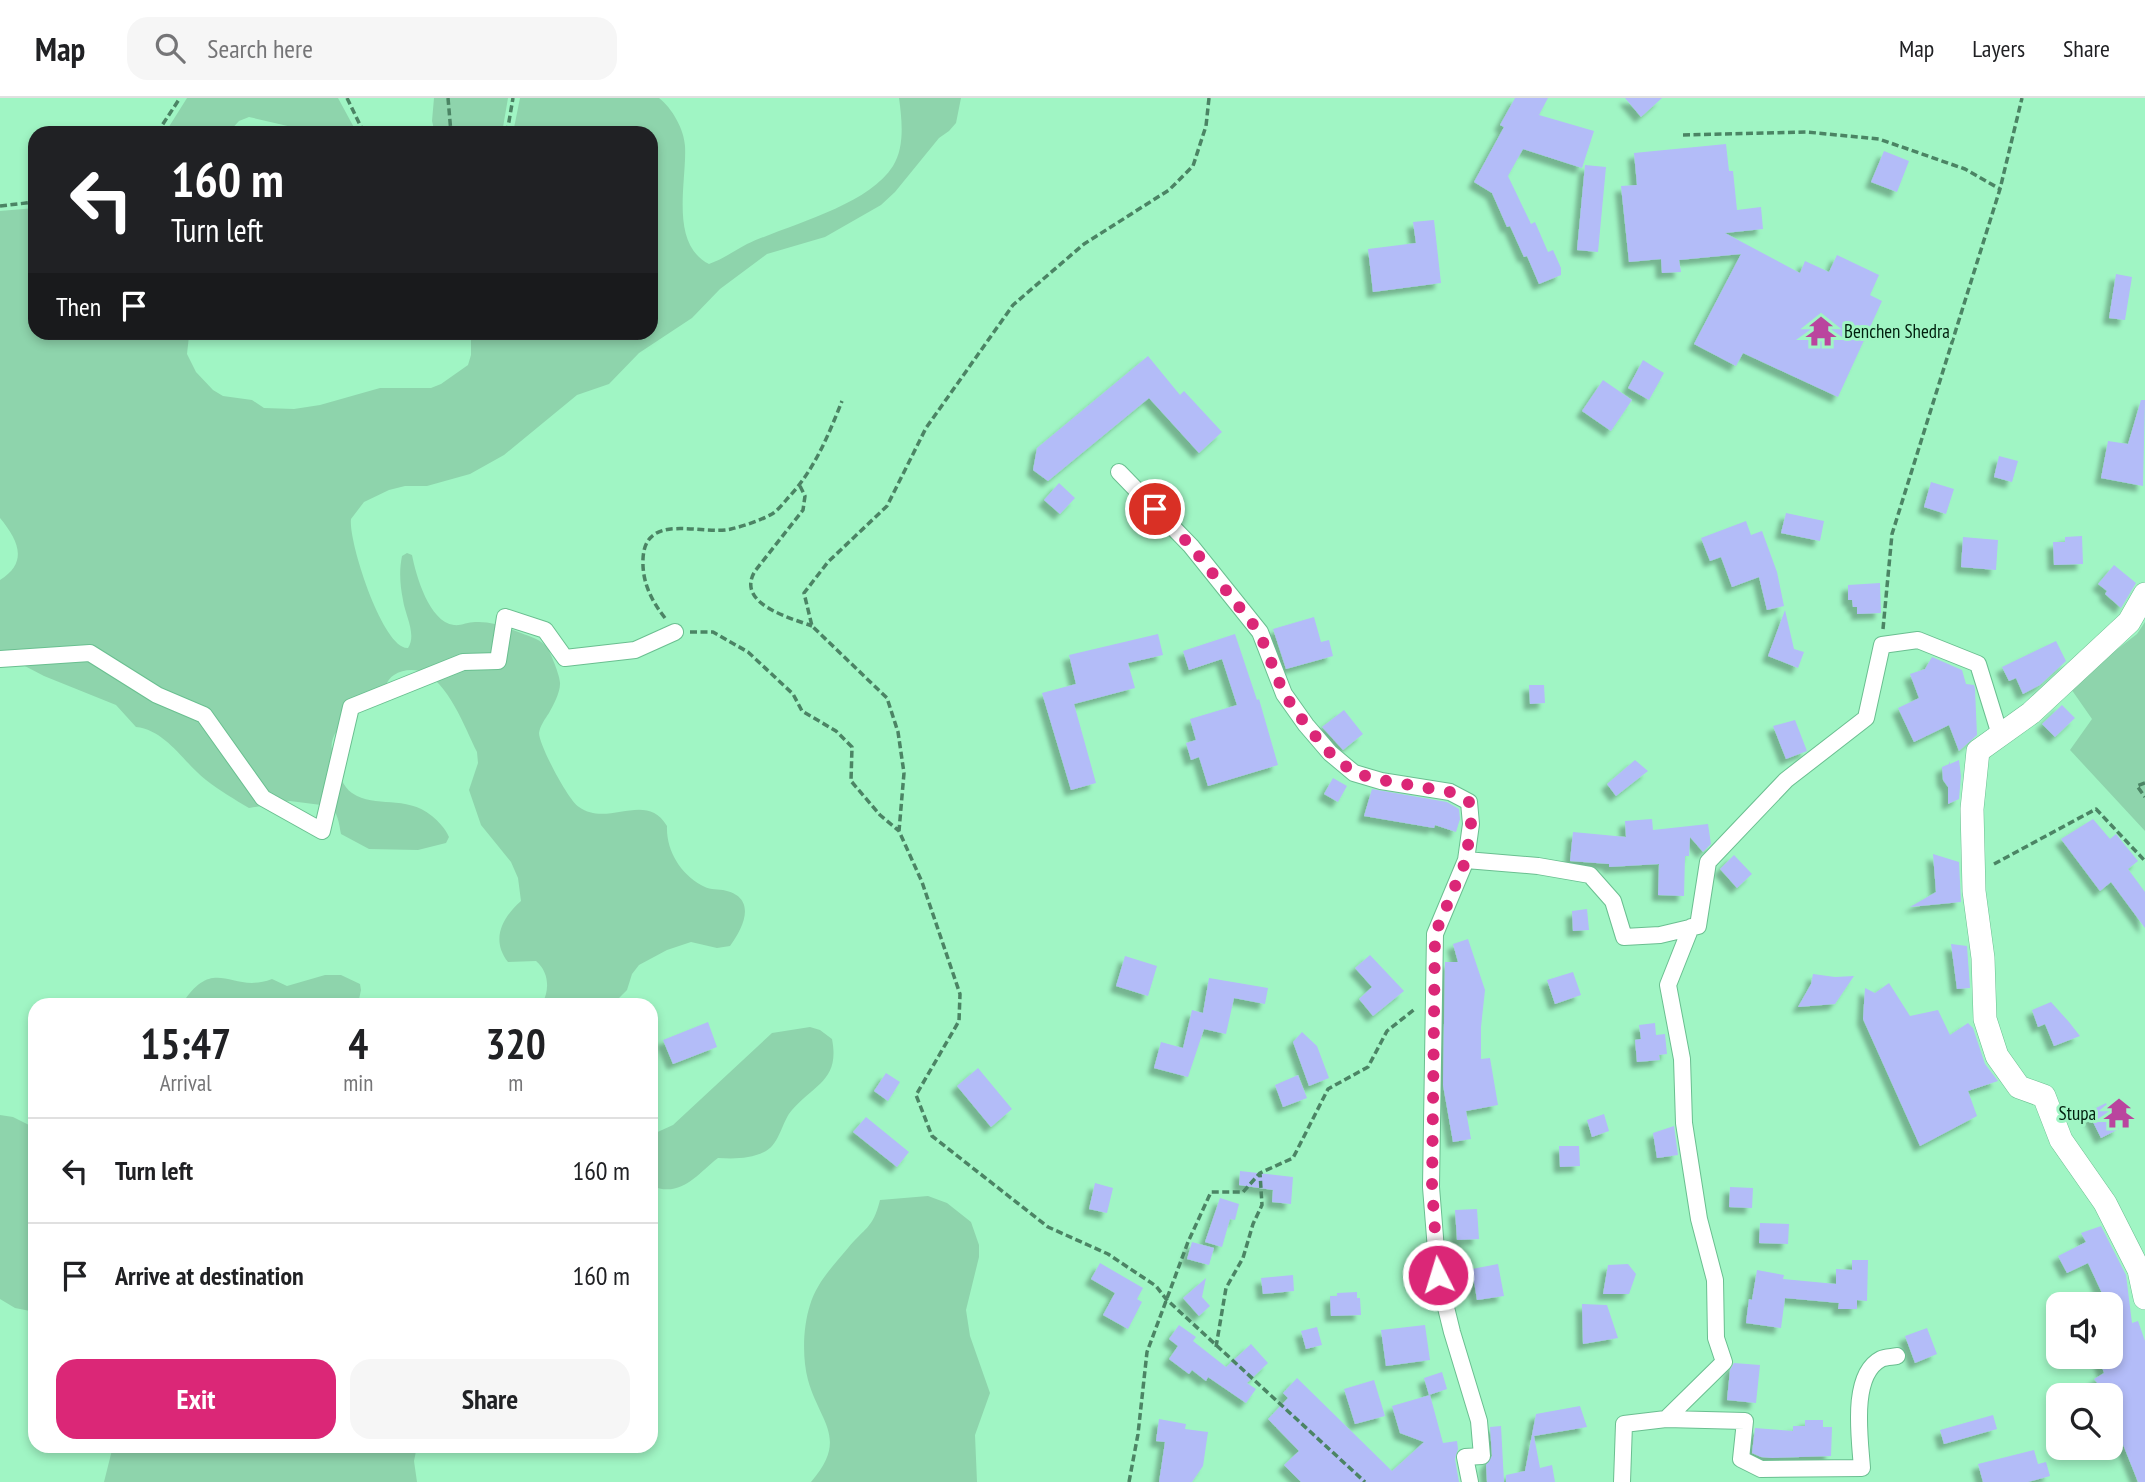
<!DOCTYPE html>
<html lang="en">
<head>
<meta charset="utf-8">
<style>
  :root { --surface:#fff; --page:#f6f6f6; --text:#202124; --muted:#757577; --line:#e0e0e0; --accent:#db2777 }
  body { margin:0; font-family:"PT Sans Narrow",sans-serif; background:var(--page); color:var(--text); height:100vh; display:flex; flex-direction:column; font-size:26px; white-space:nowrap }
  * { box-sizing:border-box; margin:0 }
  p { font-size:23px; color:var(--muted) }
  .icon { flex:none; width:38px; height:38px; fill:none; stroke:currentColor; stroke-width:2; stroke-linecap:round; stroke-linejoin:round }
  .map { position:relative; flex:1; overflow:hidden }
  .panel { position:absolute; left:28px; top:900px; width:630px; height:455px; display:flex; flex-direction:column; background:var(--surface); border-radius:21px; box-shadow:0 4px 10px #0003 }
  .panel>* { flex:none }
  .top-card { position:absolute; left:28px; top:28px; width:630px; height:214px; border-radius:21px; box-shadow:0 4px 10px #0003; background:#202124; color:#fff; overflow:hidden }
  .controls { position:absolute; left:2046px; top:1194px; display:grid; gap:14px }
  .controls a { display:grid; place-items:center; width:77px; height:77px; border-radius:14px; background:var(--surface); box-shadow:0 4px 10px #0003; font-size:35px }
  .pin { position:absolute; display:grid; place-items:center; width:60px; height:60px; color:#fff; margin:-30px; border:4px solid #fff; border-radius:50%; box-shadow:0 2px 7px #0007 }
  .me { position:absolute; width:77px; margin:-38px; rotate:355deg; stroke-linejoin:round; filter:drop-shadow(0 0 5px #0008) }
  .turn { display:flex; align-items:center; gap:24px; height:147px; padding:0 28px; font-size:32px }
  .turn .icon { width:91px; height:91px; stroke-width:2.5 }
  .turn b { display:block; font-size:49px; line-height:60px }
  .then { display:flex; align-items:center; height:66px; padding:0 28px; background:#0003; gap:14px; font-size:26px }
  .eta { display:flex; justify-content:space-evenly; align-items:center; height:119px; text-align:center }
  .eta b { font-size:42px; font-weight:700; line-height:49px }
  .action { display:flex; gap:14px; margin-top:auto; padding:14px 28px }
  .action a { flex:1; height:80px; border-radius:21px; background:var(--accent); color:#fff; font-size:28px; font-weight:700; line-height:80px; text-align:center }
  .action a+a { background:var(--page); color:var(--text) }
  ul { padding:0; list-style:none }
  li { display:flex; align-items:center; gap:21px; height:105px; padding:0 28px; border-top:2px solid var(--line) }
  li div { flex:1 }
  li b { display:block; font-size:26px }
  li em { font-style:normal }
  header { display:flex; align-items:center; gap:42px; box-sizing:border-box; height:98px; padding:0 35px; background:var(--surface); border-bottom:2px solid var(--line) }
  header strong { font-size:33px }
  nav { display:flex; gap:38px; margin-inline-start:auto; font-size:24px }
  .search { width:490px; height:63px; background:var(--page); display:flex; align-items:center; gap:18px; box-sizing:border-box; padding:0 24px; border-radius:21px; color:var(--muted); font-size:26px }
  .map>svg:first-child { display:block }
  .green { fill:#8ed4ac }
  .building { fill:#b3bcf8; filter:url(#shadow) }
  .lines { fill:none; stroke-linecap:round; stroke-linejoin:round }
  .street-casing { stroke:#6abf90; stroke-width:18 }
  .secondary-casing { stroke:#6abf90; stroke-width:24 }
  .path { stroke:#4b8464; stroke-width:3.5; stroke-dasharray:7 3.5; stroke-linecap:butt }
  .street { stroke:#fff; stroke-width:16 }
  .secondary { stroke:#fff; stroke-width:23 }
  .route { stroke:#db2777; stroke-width:12; stroke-dasharray:0 21.6 }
  .labels { text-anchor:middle; stroke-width:6; stroke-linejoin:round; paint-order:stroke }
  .poi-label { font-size:19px; fill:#001f0e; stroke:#a0f5c4; text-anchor:start }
</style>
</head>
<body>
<header>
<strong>Map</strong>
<div class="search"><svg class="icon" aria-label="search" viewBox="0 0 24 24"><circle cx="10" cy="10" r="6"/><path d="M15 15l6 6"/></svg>Search here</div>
<nav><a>Map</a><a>Layers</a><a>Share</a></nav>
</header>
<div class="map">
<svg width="2145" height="1384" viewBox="0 0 2145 1384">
  <defs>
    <filter id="shadow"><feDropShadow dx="-6" dy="6" stdDeviation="2" flood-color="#0004"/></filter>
  </defs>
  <rect width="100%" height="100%" fill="#a0f5c4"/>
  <!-- green -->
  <path class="green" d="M187 0H338L357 35H318L249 19 239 23 228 35H165Z
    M434 0H508L502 35H435L432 23Z
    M520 0H659C672 10 684 31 685 48 687 83 669 146 709 166 723 161 734 153 747 146 788 127 868 108 893 68 905 49 902 22 899 0H961L956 25 949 33 939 40 895 94 881 107 825 139 767 156 720 191 692 220 639 255 609 286 577 297 504 357 470 376 427 388H405L389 392 364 404 351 421C348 443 383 552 408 550 417 536 405 517 403 502 400 487 399 473 402 458L407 455 412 457C416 477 429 524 454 527 460 528 468 524 475 524 492 523 505 529 521 535 531 539 541 541 548 551 551 556 561 580 560 586 560 595 553 608 549 615 545 621 540 628 539 635 539 647 568 702 579 709 608 730 646 692 667 728 666 752 680 775 701 787 709 792 715 791 723 792 758 799 744 829 730 848L717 850 691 844 667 852 639 867 632 876 627 892 613 906H542C550 892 549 874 536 863L508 864C490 841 503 819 521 803L518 780 511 764 481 727 469 692 478 665 477 654C465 630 448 582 420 573 412 571 401 572 394 577 386 582 385 592 379 598 362 613 324 629 333 657 337 669 341 688 352 695 376 711 405 696 432 718 439 724 445 730 449 739L446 745 418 752 369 751 341 736C339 726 338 713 329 708L290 703 249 710C234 701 220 693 206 682 184 665 166 632 136 629L116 607 44 578 0 555V482C29 464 18 442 0 420V113L35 110V234L193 235 189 238 187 256 196 274 213 292 223 298 252 302 264 310 294 311 320 307 380 290H431L441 286 468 267 471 257V235L651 234V35H513Z
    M2145 524V733L2070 652 2092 621 2069 588 2137 536Z
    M325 877H341L360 886 361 892 358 906H182C215 855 231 897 272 881L287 888Z
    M810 929 820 932 832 941C840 982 815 986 792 1012 782 1023 780 1045 766 1053 752 1061 734 1061 718 1060 696 1077 682 1100 651 1088V1037L673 1027 772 935Z
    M0 1017 13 1019 35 1030V1214L15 1210 0 1201Z
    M928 1098 947 1105 971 1124 979 1147V1159L966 1212 970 1238 990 1295 975 1337 977 1384H811C849 1340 820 1325 808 1282 802 1259 803 1229 810 1207 817 1184 833 1168 848 1150 864 1130 873 1131 880 1102Z
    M113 1348H417L414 1363 417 1384H104Z"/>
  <!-- building -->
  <path class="building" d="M1515 0H1548L1539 17 1594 33 1582 70 1523 51 1508 78 1531 126 1535 124 1548 154 1553 152 1561 170V177L1539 186 1527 158 1524 159 1510 128 1507 129 1492 95 1474 84 1504 29 1500 27Z
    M1625 0H1662L1641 19Z
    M1726 46 1729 73H1733L1737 112 1761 109 1763 131 1725 135 1800 175 1805 163 1829 174 1837 157 1879 177 1870 197 1882 203 1838 299 1743 255 1736 268 1694 246 1741 156 1679 162 1681 174 1662 175 1661 161 1629 164 1621 88 1637 87 1634 55Z
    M1884 53 1909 63 1897 94 1871 84Z
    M1585 67 1606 69 1598 154 1577 152Z
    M1434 122 1441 185 1373 194 1368 151 1416 145 1413 124Z
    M2116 176 2132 179 2125 222 2109 220Z
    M1148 258 1180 297 1184 293 1222 334 1199 355 1149 300 1048 383 1033 372 1037 350Z
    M1643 262 1664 275 1649 302 1628 290Z
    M1603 282 1632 302 1611 333 1582 313Z
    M2141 302H2145L2143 388 2101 380 2108 343 2128 346Z
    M1999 358 2018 363 2012 384 1994 379Z
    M1931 384 1954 391 1946 416 1924 409Z
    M1059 385 1075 400 1060 416 1044 402Z
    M1786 415 1824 423 1820 443 1781 435Z
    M1746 423 1751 437 1762 433 1777 474 1784 508 1767 512 1759 479 1732 489 1721 459 1710 463 1701 440Z
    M2082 438 2083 466 2054 467 2053 444H2065V439Z
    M1963 439 1998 442 1996 472 1961 469Z
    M2114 467 2136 485 2121 510 2105 496 2107 493 2098 486Z
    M1880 485 1881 515 1857 516V509H1853L1852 502H1848V487Z
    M1785 512 1794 551 1804 554 1798 570 1768 558Z
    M1314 519 1321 544 1329 542 1333 558 1286 571 1273 531Z
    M1158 536 1163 557 1128 565 1135 590 1074 606 1096 685 1071 692 1042 595 1076 586 1069 557Z
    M1235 536 1257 602 1259 601 1278 667 1208 688 1199 659 1191 662 1186 645 1196 642 1190 621 1237 607 1222 561 1189 572 1183 553Z
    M2056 543 2066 563 2040 587 2023 596 2016 580 2009 583 2002 569Z
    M1932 559 1962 572 1966 586 1974 587 1975 591 1977 637 1959 653 1949 627 1914 644 1898 610 1919 600 1910 576 1925 571Z
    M1529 587H1544L1545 605 1530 606Z
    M2062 607 2075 620 2055 639 2042 626Z
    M1344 612 1363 636 1343 652 1322 629Z
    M1795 622 1807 653 1786 661 1773 628Z
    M1635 662 1648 673 1616 698 1607 686Z
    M1959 662 1961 678 1959 701 1948 706V689L1943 682 1942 669 1949 666V663L1950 666Z
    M1333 680 1347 688 1338 704 1324 696Z
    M1372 691 1447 704 1459 711 1460 721 1456 734 1435 727 1434 730 1364 718Z
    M1652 721 1653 732 1708 726 1711 746 1703 754 1690 739 1689 758H1685L1684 798 1658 797 1659 766 1609 769V766L1570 763 1573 734 1626 739 1625 723Z
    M2093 721 2110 741 2116 736 2138 763 2128 771 2145 794V830L2111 784 2100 793 2061 741Z
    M1933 756 1959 764 1961 804 1910 809 1936 794Z
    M1734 757 1752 776 1737 790 1720 771Z
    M1587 811 1589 832 1573 833 1572 813Z
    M1468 841 1485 892 1481 929V961L1490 960 1498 1007 1466 1013 1471 1041 1453 1044 1443 987 1445 864H1458L1453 846Z
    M1951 846 1967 848 1970 890 1957 891Z
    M1370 857 1404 893 1373 918 1359 901 1372 889 1355 870Z
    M1125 858 1157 868 1148 898 1116 888Z
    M1573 874 1581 897 1555 906 1547 882Z
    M1813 876 1835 879 1854 878 1835 906 1798 909 1811 886Z
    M1209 880 1268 890 1265 906 1234 900 1226 936 1204 931 1188 979 1154 970 1161 944 1183 950 1192 912 1203 915Z
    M1889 885 1910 918 1938 912 1950 937 1968 925 1973 930 1985 966 1998 983 1968 993 1977 1018 1920 1048 1863 921 1865 890 1875 895Z
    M2051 904 2069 924 2080 938 2054 948 2045 926 2038 929 2032 912Z
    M708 924 717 949 673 966 663 942Z
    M1655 925 1656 937 1665 936 1667 956 1659 957 1660 962 1637 964 1635 942 1641 941 1639 927Z
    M1302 934 1317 948 1329 980 1309 988 1293 944Z
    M978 970 1012 1011 991 1029 957 988Z
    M886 975 900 984 888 1003 874 993Z
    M1298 977 1307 1000 1283 1009 1275 987Z
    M2106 1005 2119 1031 2101 1040 2088 1014Z
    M1604 1016 1609 1033 1592 1039 1587 1022Z
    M866 1019 909 1054 897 1069 853 1034Z
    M1674 1028 1678 1057 1657 1060 1653 1035Z
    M1559 1048H1579L1580 1068 1560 1069Z
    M1240 1073 1293 1079 1291 1106 1272 1104 1273 1092 1239 1087Z
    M1095 1085 1113 1090 1107 1115 1089 1111Z
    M1730 1089 1753 1090 1752 1110 1729 1109Z
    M1220 1100 1239 1106 1235 1122 1230 1121 1222 1149 1205 1144Z
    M1477 1111 1479 1141 1457 1142 1455 1112Z
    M1760 1125 1789 1126 1788 1146 1759 1145Z
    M2101 1128 2126 1177 2132 1225 2138 1223 2145 1243V1384H2138L2110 1314V1297H2107L2094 1281 2104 1275 2098 1258H2110V1206H2107L2088 1165 2067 1175 2058 1158 2086 1144 2081 1135Z
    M1192 1144 1214 1150 1209 1167 1187 1161Z
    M1852 1162H1868L1867 1203 1857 1202V1211H1838L1839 1205 1785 1200 1781 1230 1746 1225 1749 1201 1752 1202 1757 1172 1784 1177 1783 1181 1836 1186V1171L1852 1172Z
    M1100 1165 1143 1190 1137 1201 1142 1204 1128 1231 1103 1217 1115 1195 1091 1181Z
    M1498 1166 1504 1198 1477 1202 1472 1171Z
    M1628 1166 1636 1176 1629 1196H1603L1608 1167Z
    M1293 1177 1294 1193 1263 1196 1261 1180Z
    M1206 1180 1202 1199 1210 1208 1199 1218 1183 1200Z
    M1357 1194V1200H1360L1361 1217 1331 1218 1330 1198H1337V1195Z
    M1582 1206 1607 1207 1618 1240 1583 1246Z
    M1179 1227 1196 1239 1193 1243 1226 1269 1251 1246 1268 1265 1247 1285 1256 1291 1246 1305 1208 1279 1206 1283 1192 1272 1189 1276 1169 1261 1178 1248 1169 1241Z
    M1425 1227 1430 1262 1386 1268 1381 1232Z
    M1317 1229 1322 1247 1306 1251 1301 1233Z
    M1927 1230 1937 1256 1915 1265 1905 1238Z
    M1734 1265 1760 1267 1756 1305 1727 1302 1730 1272Z
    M1442 1274 1447 1291 1429 1297 1424 1280Z
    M1297 1280 1392 1373 1424 1344 1400 1335 1392 1308 1430 1297 1443 1345 1457 1343 1458 1351 1455 1361 1459 1384H1301L1284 1367 1299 1353 1268 1321 1288 1300 1283 1295Z
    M1374 1282 1385 1318 1355 1326 1344 1291Z
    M1580 1308 1587 1329 1534 1338 1540 1370 1552 1367 1555 1384H1506V1377L1525 1373 1536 1316Z
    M1993 1317 1997 1331 1944 1346 1940 1332Z
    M1159 1321 1186 1326 1185 1331 1208 1334 1203 1368 1192 1384H1159L1165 1344 1156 1343Z
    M1805 1322H1823V1329H1832L1831 1358 1772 1360 1761 1359 1752 1355 1755 1330 1793 1333V1328H1805Z
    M1501 1328 1504 1384H1487L1486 1367 1492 1358 1490 1329Z
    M2034 1352 2038 1366 2046 1364 2050 1378 2028 1384H1983L1978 1366Z"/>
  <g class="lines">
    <!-- street casing -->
    <g class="street-casing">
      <path id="street" d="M1119 374 1191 448 1260 534 1284 596 1306 627 1330 655 1354 675 1381 683 1450 694 1469 704 1471 726 1466 762
        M0 561 90 555 157 597 204 617 263 700 322 733 351 609 463 564 498 563 505 519 545 532 565 560 635 552 675 534
        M1666 1321 1745 1323 1741 1361 1761 1371 1862 1370C1860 1341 1850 1277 1881 1261 1885 1259 1893 1259 1897 1258
        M1470 1384 1465 1359 1482 1358 1479 1323 1452 1234 1438 1177 1431 1089 1435 836 1466 762 1538 768 1590 777 1613 803 1624 839 1660 837 1698 828 1708 764 1786 682 1866 620 1882 547 1918 542 1978 566 2000 637
        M1622 1384 1624 1326 1666 1321 1724 1264 1716 1240 1715 1182 1699 1121 1684 1025 1682 961 1668 887 1691 829"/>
    </g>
    <!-- secondary casing -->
    <g class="secondary-casing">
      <path id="secondary" d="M2145 496 2129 524 2031 615 1978 653 1972 711 1974 793 1983 860 1985 921 1997 958 2019 989 2044 998 2061 1042 2105 1105 2139 1172 2145 1200"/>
    </g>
    <!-- path -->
    <path class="path" d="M347 0 364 35
      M448 0 451 35
      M1209 0 1206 28 1193 68 1169 92 1084 146 1013 207 926 330 887 408 828 464 804 495 812 528 887 600 898 634 904 675 899 733 922 784 960 896 959 923 916 997 932 1038 1048 1129 1108 1156 1156 1188 1166 1201 1365 1384
      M157 35 180 0
      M507 35 513 0
      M1683 37 1807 34 1879 41 1965 71 2000 91
      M0 108 35 104
      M800 388 805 398 803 412 755 473C735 506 791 520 812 528
      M665 520C651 502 642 484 643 461 645 413 701 438 731 431 744 428 761 422 772 416 778 412 783 406 787 401 814 373 828 338 842 303
      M1883 531 1892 436 2000 91 2022 0
      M690 534H713L748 554 793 596 802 613 836 633 852 649 851 683 880 717 899 733
      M2145 685 2137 688 2145 699
      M1994 766 2096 711 2145 763
      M1216 1249 1226 1190 1243 1160 1253 1126 1262 1107 1260 1075
      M1129 1384 1138 1336 1147 1254 1188 1144 1211 1094H1243L1260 1075 1293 1060 1328 991 1368 969 1387 933 1416 910"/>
    <!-- street -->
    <use href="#street" class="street"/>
    <!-- secondary -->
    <use href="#secondary" class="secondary"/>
  </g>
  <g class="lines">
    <!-- route -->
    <path class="route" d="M1155 411 1191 448 1259 534 1284 596 1306 627 1330 655 1354 675 1381 682 1450 694 1469 704 1471 726 1466 762 1435 836 1432 1089 1438 1177"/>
  </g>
  <!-- icons -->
  <defs>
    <g id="temple-bare" transform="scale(2.415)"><path d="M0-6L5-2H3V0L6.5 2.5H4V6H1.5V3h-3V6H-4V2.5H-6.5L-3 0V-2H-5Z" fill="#ba459e" stroke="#a0f5c4" stroke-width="2.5" paint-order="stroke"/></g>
  </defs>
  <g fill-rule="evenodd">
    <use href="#temple-bare" x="1821" y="233"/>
    <use href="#temple-bare" x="2119" y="1015"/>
  </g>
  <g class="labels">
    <!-- poi labels -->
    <g class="poi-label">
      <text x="1844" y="240">Benchen Shedra</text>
      <text x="2096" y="1022" text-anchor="end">Stupa</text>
    </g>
  </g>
</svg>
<div class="controls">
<a><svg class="icon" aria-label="sound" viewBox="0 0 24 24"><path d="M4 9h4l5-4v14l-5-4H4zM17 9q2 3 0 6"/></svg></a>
<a><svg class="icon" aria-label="search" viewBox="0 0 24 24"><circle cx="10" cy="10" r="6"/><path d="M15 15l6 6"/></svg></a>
</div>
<div class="pin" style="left:1155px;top:411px;background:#d93025"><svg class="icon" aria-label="arrive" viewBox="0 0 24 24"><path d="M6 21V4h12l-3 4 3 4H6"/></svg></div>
<svg class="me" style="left:1438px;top:1177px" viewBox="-20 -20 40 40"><circle r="17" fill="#db2777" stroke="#fff" stroke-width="3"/><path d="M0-11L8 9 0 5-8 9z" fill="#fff"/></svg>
<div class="top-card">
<div class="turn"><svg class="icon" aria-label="left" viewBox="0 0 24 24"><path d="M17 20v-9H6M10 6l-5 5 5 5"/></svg><div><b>160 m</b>Turn left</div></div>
<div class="then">Then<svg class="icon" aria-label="arrive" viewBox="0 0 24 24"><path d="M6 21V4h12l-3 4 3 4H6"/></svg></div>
</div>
<section class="panel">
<div class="eta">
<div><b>15:47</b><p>Arrival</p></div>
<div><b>4</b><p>min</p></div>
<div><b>320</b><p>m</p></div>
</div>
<ul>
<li><svg class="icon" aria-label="left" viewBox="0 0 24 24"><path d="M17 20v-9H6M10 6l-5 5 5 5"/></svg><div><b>Turn left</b></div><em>160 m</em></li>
<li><svg class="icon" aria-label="arrive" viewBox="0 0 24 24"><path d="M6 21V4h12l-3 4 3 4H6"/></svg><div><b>Arrive at destination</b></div><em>160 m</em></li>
</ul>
<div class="action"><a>Exit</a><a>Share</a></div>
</section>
</div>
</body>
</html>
